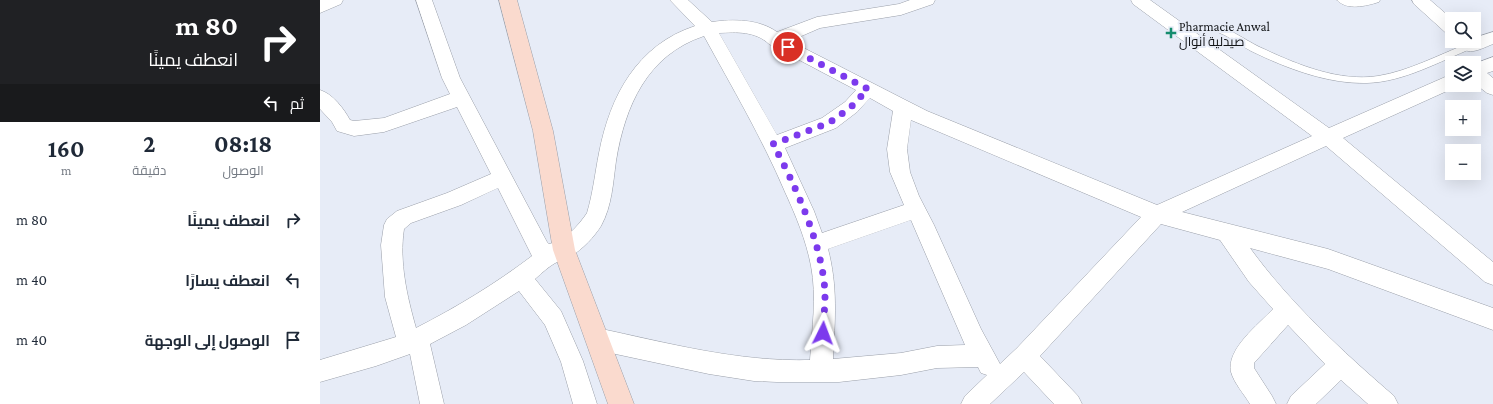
<!DOCTYPE html>
<html lang="ar">
<head>
<meta charset="utf-8">
<style>
  :root { --surface:#fff; --page:#f6f6f7; --text:#1f2937; --muted:#747a83 }
  body { margin:0; font-family:"Crimson Pro",Cairo,serif; background:var(--page); color:var(--text); direction:rtl; height:100vh; display:flex; flex-direction:column; font-size:15px; white-space:nowrap }
  * { box-sizing:border-box; margin:0 }
  p { font-size:13px; color:var(--muted) }
  .icon { flex:none; width:22px; height:22px; fill:none; stroke:currentColor; stroke-width:2; stroke-linecap:round; stroke-linejoin:round }
  .map { position:relative; flex:1; overflow:hidden; direction:ltr }
  .side { display:flex; flex-direction:column; background:var(--surface); width:320px }
  .side>* { flex:none }
  .banner { background:#202124; color:#fff; overflow:hidden }
  .fabs { position:absolute; left:1125px; top:12px; display:grid; gap:8px }
  .fabs a { display:grid; place-items:center; width:36px; height:36px; border-radius:0px; background:var(--surface); box-shadow:0 4px 16px #0002; font-size:20px }
  .pin { position:absolute; display:grid; place-items:center; width:34px; height:34px; color:#fff; margin:-17px; border:2px solid #fff; border-radius:50%; box-shadow:0 1px 4px #0007 }
  .me { position:absolute; width:44px; margin:-22px; rotate:3deg; stroke-linejoin:round; filter:drop-shadow(0 0 3px #0008) }
  .turn { display:flex; align-items:center; gap:14px; height:84px; padding:0 16px; font-size:18px }
  .turn .icon { width:52px; height:52px; stroke-width:2.5 }
  .turn b { display:block; font-size:28px; line-height:34px }
  .then { display:flex; align-items:center; height:38px; padding:0 16px; background:#0003; gap:8px; font-size:15px }
  .eta { display:flex; justify-content:space-evenly; align-items:center; height:68px; text-align:center }
  .eta b { font-size:24px; font-weight:700; line-height:28px }
  ul { padding:0; list-style:none }
  li { display:flex; align-items:center; gap:12px; height:60px; padding:0 16px }
  li div { flex:1 }
  li b { display:block; font-size:15px }
  li em { font-style:normal }
  main { display:flex; flex:1; min-height:0 }
  .map>svg:first-child { display:block }
  .lines { fill:none; stroke-linecap:round; stroke-linejoin:round }
  .lane-casing { stroke:#9a9fa9; stroke-width:1 }
  .street-casing { stroke:#9a9fa9; stroke-width:1 }
  .secondary-casing { stroke:#9a9fa9; stroke-width:1 }
  .lane { fill:#fff; fill-rule:evenodd }
  .street { fill:#fff; fill-rule:evenodd }
  .secondary { fill:#fadace; fill-rule:evenodd }
  .route { stroke:#7c3aed; stroke-width:7; stroke-dasharray:0 12.6 }
  .poi-dot { fill:#158c6e; stroke:#e7ecf7; stroke-width:1.5 }
  .labels { text-anchor:middle; stroke-width:4; stroke-linejoin:round; paint-order:stroke }
  .poi-label { font-size:13px; fill:#121417; stroke:#e7ecf7; text-anchor:start }
</style>
</head>
<body>
<main>
<div class="map">
<svg width="1173" height="404" viewBox="0 0 1173 404">
  <rect width="100%" height="100%" fill="#e7ecf7"/>
  <g class="lines">
    <!-- lane casing -->
    <g class="lane-casing">
      <path id="lane" d="M1017 0H1060L1059 2C1046 6 1027 11 1017 0Z
        M885 24C906 24 925 41 944 49 978 65 1020 82 1058 76 1089 71 1118 55 1147 44L1150 43 1154 46 1153 48C1120 61 1084 82 1047 83 1007 84 966 68 931 51 918 44 903 31 888 30 880 30 871 33 864 35L860 32 861 30Z"/>
    </g>
    <!-- street casing -->
    <g class="street-casing">
      <path id="street" d="M0 0H23L21 4 0 13Z
        M96 0H112L140 78 227 242 229 244C245 241 258 226 267 213 273 193 275 173 279 153 290 96 317 45 375 26L350 0H368L392 22C413 19 439 19 457 32L497 17 579 4 590 0H615L613 4 581 15 500 28 470 41 607 111 837 205 992 136 813 4 811 0H830L1009 128 1132 74V85L1138 86 1023 138 1173 262V285L1165 282 1006 146 862 212 1008 249 1173 308V330L1008 269 930 248C970 303 1022 351 1074 396L1078 404H1048L1021 380 996 404H967L971 396 1005 364 968 325 934 363V368L952 396 956 404H930C924 394 914 383 911 372 906 349 939 324 953 309L929 282 900 240 841 224 720 356 758 396 762 404H734L704 372 670 404H641L645 396 667 375 661 373 658 367 617 368 581 375 519 382H457L434 381 389 374 277 350 269 347 266 339 269 331 277 328C348 343 417 362 490 360 492 329 497 297 491 266 486 240 476 216 465 192 442 138 412 87 384 36 327 55 305 106 296 161 293 183 292 206 281 226 274 237 263 249 251 256 247 259 242 260 237 262 229 266 222 273 215 279L241 311 263 361 277 404H253L241 362 225 325 199 291 146 325 110 344 124 404H100L90 354 56 366 0 382V360L76 337 65 297 61 245 64 225 67 219 77 211 127 193 171 174 137 107 64 132 34 136 17 131 12 122 0 109V90C13 94 24 109 30 120L34 121 64 118 130 94 122 78ZM399 33C417 32 435 31 449 44L536 90 525 102 502 118 457 135ZM550 98 573 111 567 149 570 172 584 205 502 233 494 211 465 148 516 128 537 112ZM591 120 821 217 697 348 680 364 661 329 614 225 599 196 590 172 587 149ZM178 188 212 256C175 284 137 307 96 328 87 296 79 262 84 229L91 223 141 205ZM591 220 645 345 617 346 581 353 513 359C515 320 518 287 508 249Z
        M1092 0H1110L1132 19V35L1126 33 1094 4Z
        M1173 32V44C1158 50 1146 58 1136 41H1154V38Z
        M1173 57V71L1167 73 1173 78V95L1167 93 1154 83V64Z"/>
    </g>
    <!-- secondary casing -->
    <g class="secondary-casing">
      <path id="secondary" d="M179 0H197L233 131 255 250 314 404H288L233 250 213 131Z"/>
    </g>
    <!-- lane -->
    <use href="#lane" class="lane"/>
    <!-- street -->
    <use href="#street" class="street"/>
    <!-- secondary -->
    <use href="#secondary" class="secondary"/>
  </g>
  <g class="lines">
    <!-- route -->
    <path class="route" d="M468 47 548 89 531 107 509 123 453 144C475 184 505 250 505 297 505 309 503 321 503 333"/>
  </g>
  <!-- markers -->
  <path class="poi-dot" d="M849 27h4v4h4v4h-4v4h-4v-4h-4v-4h4z"/>
  <g class="labels">
    <!-- poi labels -->
    <g class="poi-label">
      <text x="859" y="31">Pharmacie Anwal<tspan x="859" dy="15">صيدلية أنوال</tspan></text>
    </g>
  </g>
</svg>
<div class="fabs">
<a><svg class="icon" aria-label="search" viewBox="0 0 24 24"><circle cx="10" cy="10" r="6"/><path d="M15 15l6 6"/></svg></a>
<a><svg class="icon" aria-label="layers" viewBox="0 0 24 24"><path d="M12 4l9 5-9 5-9-5zM3 14l9 5 9-5"/></svg></a>
<a>+</a>
<a>−</a>
</div>
<div class="pin" style="left:468px;top:47px;background:#d93025"><svg class="icon" aria-label="arrive" viewBox="0 0 24 24"><path d="M6 21V4h12l-3 4 3 4H6"/></svg></div>
<svg class="me" style="left:503px;top:333px" viewBox="-20 -20 40 40"><path d="M0-17L14 15 0 8-14 15z" fill="#7c3aed" stroke="#fff" stroke-width="4"/></svg>
</div>
<section class="side">
<div class="banner">
<div class="turn"><svg class="icon" aria-label="right" viewBox="0 0 24 24"><path d="M7 20v-9h11M14 6l5 5-5 5"/></svg><div><b>80 m</b>انعطف يمينًا</div></div>
<div class="then">ثم<svg class="icon" aria-label="left" viewBox="0 0 24 24"><path d="M17 20v-9H6M10 6l-5 5 5 5"/></svg></div>
</div>
<div class="eta">
<div><b>08:18</b><p>الوصول</p></div>
<div><b>2</b><p>دقيقة</p></div>
<div><b>160</b><p>m</p></div>
</div>
<ul>
<li><svg class="icon" aria-label="right" viewBox="0 0 24 24"><path d="M7 20v-9h11M14 6l5 5-5 5"/></svg><div><b>انعطف يمينًا</b></div><em>80 m</em></li>
<li><svg class="icon" aria-label="left" viewBox="0 0 24 24"><path d="M17 20v-9H6M10 6l-5 5 5 5"/></svg><div><b>انعطف يسارًا</b></div><em>40 m</em></li>
<li><svg class="icon" aria-label="arrive" viewBox="0 0 24 24"><path d="M6 21V4h12l-3 4 3 4H6"/></svg><div><b>الوصول إلى الوجهة</b></div><em>40 m</em></li>
</ul>
</section>
</main>
</body>
</html>
